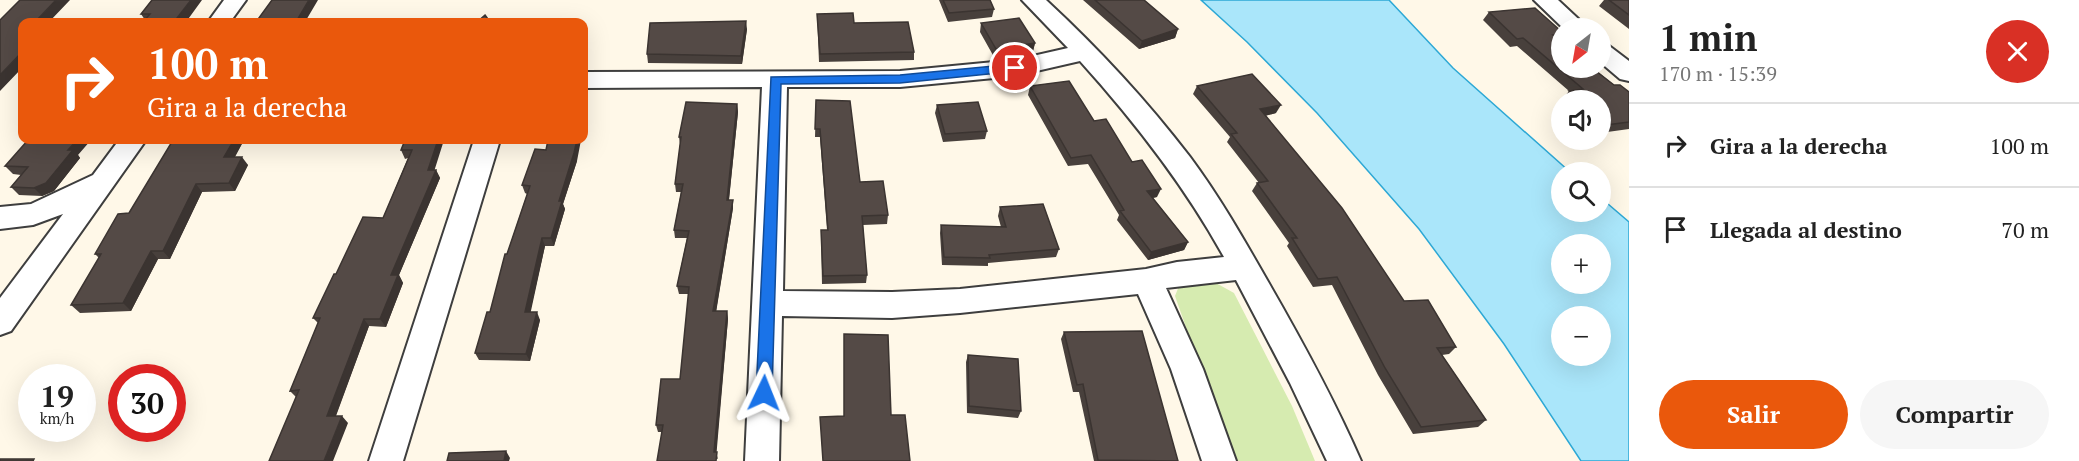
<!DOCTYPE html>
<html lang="es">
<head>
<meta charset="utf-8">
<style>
  :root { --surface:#fff; --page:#f6f6f6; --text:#222; --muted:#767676; --line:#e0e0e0; --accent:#ea580c }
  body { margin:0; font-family:"PT Serif",serif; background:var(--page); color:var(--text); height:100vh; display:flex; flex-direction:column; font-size:22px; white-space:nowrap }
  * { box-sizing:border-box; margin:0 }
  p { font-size:20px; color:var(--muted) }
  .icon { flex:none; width:33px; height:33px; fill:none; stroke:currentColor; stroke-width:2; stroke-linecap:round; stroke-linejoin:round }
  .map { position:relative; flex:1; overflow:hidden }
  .drawer { display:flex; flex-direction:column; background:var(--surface); width:450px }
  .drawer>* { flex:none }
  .top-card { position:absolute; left:18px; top:18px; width:570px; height:126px; border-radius:12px; box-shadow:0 6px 24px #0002; background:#ea580c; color:#fff; overflow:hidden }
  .needle { width:39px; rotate:211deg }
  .buttons { position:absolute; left:1551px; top:18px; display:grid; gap:12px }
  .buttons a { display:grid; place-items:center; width:60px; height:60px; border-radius:50%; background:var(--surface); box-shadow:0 6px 24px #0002; font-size:30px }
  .speed { position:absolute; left:18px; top:364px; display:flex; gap:12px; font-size:30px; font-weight:700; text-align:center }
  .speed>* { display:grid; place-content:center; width:78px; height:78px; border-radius:50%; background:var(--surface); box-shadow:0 6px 24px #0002; line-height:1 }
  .speed small { font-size:15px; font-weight:400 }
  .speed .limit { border:9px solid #d22; background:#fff; color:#111 }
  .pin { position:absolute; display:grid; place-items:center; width:51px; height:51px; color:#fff; margin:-26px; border:3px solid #fff; border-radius:50%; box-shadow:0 2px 6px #0007 }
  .me { position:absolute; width:66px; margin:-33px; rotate:2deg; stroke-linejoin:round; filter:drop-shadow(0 0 4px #0008) }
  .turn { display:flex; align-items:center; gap:21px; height:126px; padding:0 30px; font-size:27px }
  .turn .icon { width:78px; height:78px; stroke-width:2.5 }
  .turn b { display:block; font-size:42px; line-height:51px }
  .round { display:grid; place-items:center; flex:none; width:63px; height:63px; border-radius:32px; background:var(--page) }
  .headline { display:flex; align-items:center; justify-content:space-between; height:102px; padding:0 30px }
  h1 { font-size:36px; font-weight:800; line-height:45px }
  .cta { display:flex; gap:12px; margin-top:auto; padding:12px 30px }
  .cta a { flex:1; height:69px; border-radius:36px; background:var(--accent); color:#fff; font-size:24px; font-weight:800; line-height:69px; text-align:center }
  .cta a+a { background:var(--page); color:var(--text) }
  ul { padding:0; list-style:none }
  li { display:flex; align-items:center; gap:18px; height:84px; padding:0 30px; border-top:2px solid var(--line) }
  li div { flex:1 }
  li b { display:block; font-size:22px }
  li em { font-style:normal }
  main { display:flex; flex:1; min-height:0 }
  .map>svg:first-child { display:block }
  .green { fill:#d6ebb0 }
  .water { fill:#aae6fa; stroke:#2da8d5; stroke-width:1.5; fill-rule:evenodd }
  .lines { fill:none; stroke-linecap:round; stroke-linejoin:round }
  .street-casing { stroke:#3e3e3e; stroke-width:4 }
  .street { fill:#fff; fill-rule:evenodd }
  .wall { fill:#48403c }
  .shaded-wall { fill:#3b3431 }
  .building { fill:#544a46; stroke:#3b3431; stroke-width:1.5 }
  .route { fill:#1a73e8; stroke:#114b97; stroke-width:1.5 }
</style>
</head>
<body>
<main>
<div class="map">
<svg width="1629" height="461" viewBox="0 0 1629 461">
  <rect width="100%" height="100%" fill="#fff8e8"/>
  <!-- green -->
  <path class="green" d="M1216 283 1234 293 1292 406 1315 461H1233L1175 296 1179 286 1185 284Z"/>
  <!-- water -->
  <path class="water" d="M1201 0H1389L1453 68 1570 172H1562V212H1600L1601 198 1629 222V461H1581L1504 344 1419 229 1317 113 1247 42ZM1562 244H1600V284H1562ZM1562 316H1600V356H1562Z"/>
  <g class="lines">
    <!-- street casing -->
    <g class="street-casing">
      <path id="street" d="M224 0H246L230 22H208Z
        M1022 0H1046C1098 48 1147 101 1190 157 1219 196 1243 238 1267 280 1301 339 1334 399 1361 461H1327L1290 383 1236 280 1166 288 1203 369 1236 461H1202L1171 369 1138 294 960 313 892 318 782 316 779 461H745L762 87 584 88V72L900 71 1015 60 1068 48ZM1080 61C1135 122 1184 185 1224 257L1177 262 1146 269 960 289 892 292 783 291 787 87H900L1015 76Z
        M1534 0H1558L1588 28H1563Z
        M1600 43 1608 45 1629 61V81L1620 79 1600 62Z
        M119 140H146L11 331 0 335V298L63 214 33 225 0 229V207L31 204 93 175Z
        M474 140H500L403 461H369Z"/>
    </g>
    <!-- street -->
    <use href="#street" class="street"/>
  </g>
  <!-- wall -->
  <path class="wall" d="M152 0 186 22 145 20 141 14Z
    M939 0H990L994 9 992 17 948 22Z
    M1083 0H1144L1178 29 1175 38 1139 49Z
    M1604 0H1629V29L1599 6Z
    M1489 12 1562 32V37L1559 40 1614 85 1629 92V129L1600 133V100H1562L1569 91 1517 46 1510 47 1483 20Z
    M817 14 854 23 914 52V60L819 62Z
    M981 23 1035 43 1033 51 994 57 980 32Z
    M747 29 742 64 648 63 647 54Z
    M1030 86 1094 121 1132 162 1157 197 1153 198 1188 242 1184 250 1148 260 1117 220 1119 215 1088 164 1068 166 1028 95Z
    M1197 86 1276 113 1265 116 1404 301 1456 347 1449 354 1442 355 1486 420 1478 427 1413 434 1378 375 1332 285 1313 287 1287 246 1289 243 1252 191 1257 183H1259L1227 142 1230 137 1193 94Z
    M816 100 860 182 888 215 887 224 863 225 867 275 866 283 822 284 821 238 827 230 820 137H815Z
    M737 104 738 112 729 200 733 208 716 311H727L728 319 716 452 718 459 662 432H658L656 425 680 379 689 294H679L677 286 687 238H675L674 230 681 192H676L675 184 680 144 679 137Z
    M937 105 987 131 985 139 943 142 935 113Z
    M173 140H244L235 157 248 165 235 191 202 192 170 259H158L131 311 80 313 71 305 99 258 95 254 129 213Z
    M405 140 434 170H436L440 178 399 275 403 283 386 327 369 326 336 416 348 423 296 397 290 391 318 323 313 318 336 274 383 218 408 158 405 159 401 150Z
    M546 150 577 161 563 204 565 209 554 246H545L530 312 540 320 530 361 479 360 475 353 490 312 507 254 527 194 525 193 522 185Z
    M78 155 80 158 54 191 42 196 19 195 11 187 21 175 13 174 5 166Z
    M1000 207 1059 249 1056 257 988 263V266L942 265 940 233 941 225 1001 227 998 216Z
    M1064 332 1178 461H1094L1079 392H1073L1061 339Z
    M968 355 1021 411 1018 418 967 413 966 362Z"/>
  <!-- shaded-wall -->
  <path class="shaded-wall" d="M56 0H70L49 22H35Z
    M191 0H202L186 22H174Z
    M309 0H318L305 22H296Z
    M746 21 747 29 742 64 741 56Z
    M1178 29 1175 38 1139 49 1142 41Z
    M1035 43 1033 51 994 57 996 49Z
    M22 52V68L0 91V75Z
    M584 104 586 112 584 124Z
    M737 104 738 112 728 208 727 200Z
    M1281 105 1276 113 1255 118 1260 109Z
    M77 140H91L78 155 80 158 54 191 42 196 34 188Z
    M234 140H244L230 165 224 157Z
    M438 140H444L432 178 428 170Z
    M577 140H581L577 161 563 204 565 209 554 246 551 238 559 201Z
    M242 157 248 165 235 191 229 183Z
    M436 170 440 178 399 275 403 283 386 327 380 319 391 275Z
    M196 184 202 192 170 259 163 251Z
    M1161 189 1157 197 1144 199 1147 191Z
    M733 200V208L715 319 713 311Z
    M542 238 545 246 529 320 525 312Z
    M1188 242 1184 250 1148 260 1151 252Z
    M151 251 158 259 131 311 123 303Z
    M727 311 728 319 716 459 714 452Z
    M537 312 540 320 530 361 526 354Z
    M364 319 369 326 333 423 327 416Z
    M342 416 348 423 333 461H324Z
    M506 451 510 458 509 461H504Z"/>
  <!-- building -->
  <path class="building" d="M20 0H56L35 22H22V52L0 75V20Z
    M152 0H191L174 22H143L150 14H141Z
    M272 0H309L296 22H256Z
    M943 0H990L994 9 949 13Z
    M1095 0H1144L1178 29 1142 41Z
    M1609 0H1629V15Z
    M1535 8 1562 32V34L1553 35 1562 42V68H1592L1614 85H1620L1629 92V122L1606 125 1600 120V100H1579L1569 91 1583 89 1523 38 1517 39 1489 12Z
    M853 13 854 23 908 22 914 52 820 54 817 14Z
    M485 15 490 22H477Z
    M1019 18 1035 43 996 49 981 23Z
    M556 21V22H540Z
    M746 21 741 56 647 54 650 23Z
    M1252 74 1281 105 1260 109 1342 208 1404 301 1428 300 1456 347 1437 348 1486 420 1421 427 1385 368 1337 277 1318 279 1292 238H1297L1257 183 1268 181 1231 134 1237 133 1197 86Z
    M1069 81 1094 121 1106 119 1132 162 1142 160 1161 189 1147 191 1188 242 1151 252 1120 211 1124 210 1091 155 1071 158 1030 86Z
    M816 100 850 101 860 182 883 181 888 215 862 216 867 275 823 276 821 230H828L820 129H815Z
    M686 102 737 104 727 200H733L713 311H727L714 452H717L716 461H657L663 425H656L661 379H680L689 287 677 286 689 231 674 230 683 184H675L681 137H679Z
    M978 102 987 131 945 134 937 105Z
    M28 140H77L68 150H73L46 183 34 188 11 187 28 167 5 166Z
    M173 140H234L224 157H242L229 183 196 184 163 251H151L123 303 71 305 101 254H95L118 214 129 213Z
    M405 140H438L428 170H436L391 275H398L380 319H364L327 416H342L324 461H269L299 390 290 391 320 318H313L334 274H336L363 217 383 218 412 150H401Z
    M548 140H577L574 153 559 201H562L551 238H542L525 312H537L526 354 475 353 487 312H490L505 254H507L530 186 522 185 535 149 546 150Z
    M1043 204 1059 249 989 255 990 258 944 257 941 225 1006 227 1000 207Z
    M1142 331 1178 461 1098 460 1083 384 1077 385 1064 332Z
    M844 334 888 335 891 415H905L910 461H823L820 417 844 416Z
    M968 355 1018 359 1021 411 969 406Z
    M506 451 504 461H447L449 453Z
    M0 459H34L33 461H0Z"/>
  <!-- route -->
  <path class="route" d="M1015 64 1019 65V71L900 83 781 84 772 393 770 398 764 400 759 398 756 393 771 77 900 75Z"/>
</svg>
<div class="buttons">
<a><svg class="needle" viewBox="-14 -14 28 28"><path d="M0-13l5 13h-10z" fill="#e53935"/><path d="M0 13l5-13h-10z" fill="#767676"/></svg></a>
<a><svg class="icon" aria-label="sound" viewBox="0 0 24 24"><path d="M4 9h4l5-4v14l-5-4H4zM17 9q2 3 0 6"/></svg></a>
<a><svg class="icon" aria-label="search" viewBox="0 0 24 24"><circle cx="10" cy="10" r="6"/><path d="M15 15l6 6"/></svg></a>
<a>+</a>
<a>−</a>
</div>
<div class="speed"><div>19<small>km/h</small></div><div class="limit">30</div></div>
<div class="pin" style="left:1015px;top:68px;background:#d93025"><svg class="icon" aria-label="arrive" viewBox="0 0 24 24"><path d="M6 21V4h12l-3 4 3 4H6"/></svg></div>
<svg class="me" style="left:764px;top:393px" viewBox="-20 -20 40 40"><path d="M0-17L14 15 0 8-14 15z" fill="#1a73e8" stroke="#fff" stroke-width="4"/></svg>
<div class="top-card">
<div class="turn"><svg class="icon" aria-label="right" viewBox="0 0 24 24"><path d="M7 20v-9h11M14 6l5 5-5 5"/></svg><div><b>100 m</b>Gira a la derecha</div></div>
</div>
</div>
<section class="drawer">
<div class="headline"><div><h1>1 min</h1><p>170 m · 15:39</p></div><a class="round" style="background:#d93025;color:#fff"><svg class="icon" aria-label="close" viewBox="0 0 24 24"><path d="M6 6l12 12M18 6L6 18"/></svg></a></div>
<ul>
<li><svg class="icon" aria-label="right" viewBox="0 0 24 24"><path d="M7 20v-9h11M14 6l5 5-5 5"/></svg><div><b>Gira a la derecha</b></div><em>100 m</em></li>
<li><svg class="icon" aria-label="arrive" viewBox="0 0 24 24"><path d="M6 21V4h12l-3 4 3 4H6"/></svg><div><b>Llegada al destino</b></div><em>70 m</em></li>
</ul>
<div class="cta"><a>Salir</a><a>Compartir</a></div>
</section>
</main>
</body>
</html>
